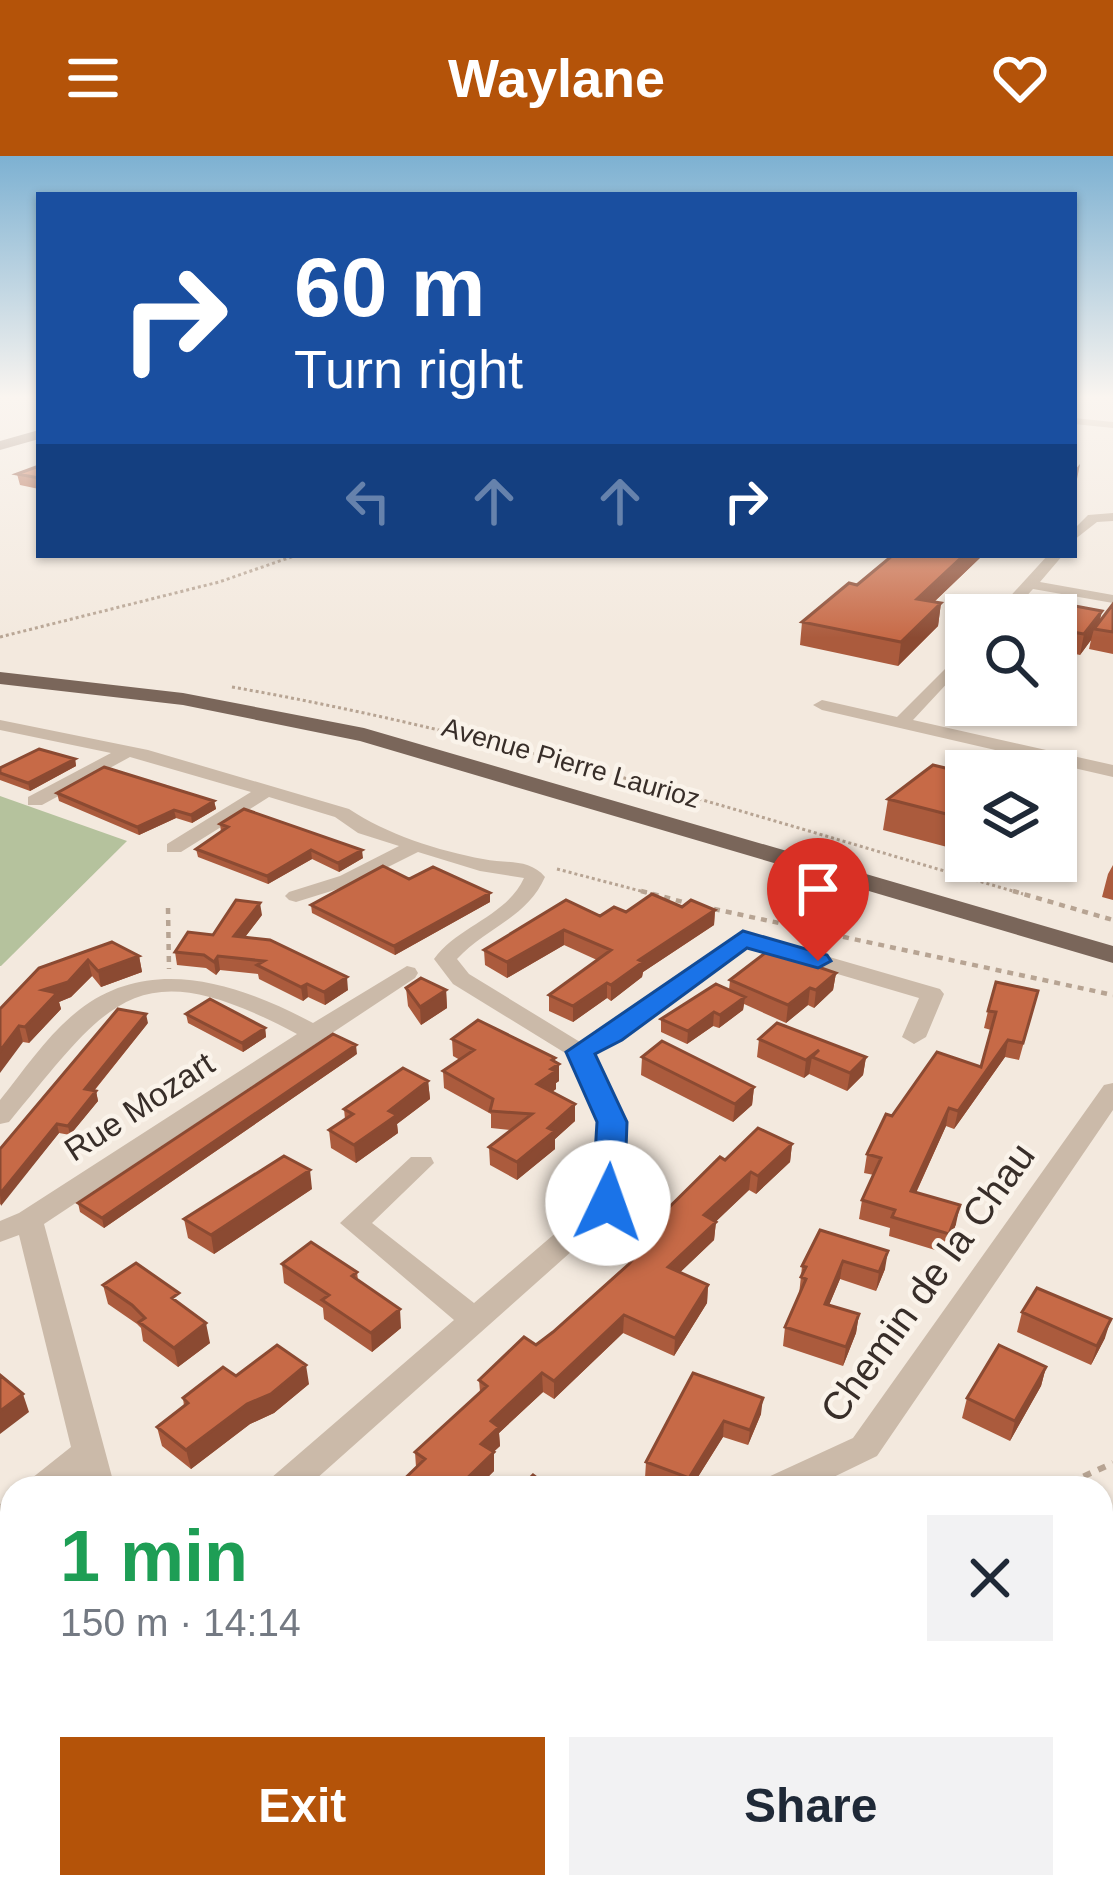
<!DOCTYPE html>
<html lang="en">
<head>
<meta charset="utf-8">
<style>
  :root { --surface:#fff; --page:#f2f2f3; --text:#1f2937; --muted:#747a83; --accent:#b45309 }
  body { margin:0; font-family:Helvetica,sans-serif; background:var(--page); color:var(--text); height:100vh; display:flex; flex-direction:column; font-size:45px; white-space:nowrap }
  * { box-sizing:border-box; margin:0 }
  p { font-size:39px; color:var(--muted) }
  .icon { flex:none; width:66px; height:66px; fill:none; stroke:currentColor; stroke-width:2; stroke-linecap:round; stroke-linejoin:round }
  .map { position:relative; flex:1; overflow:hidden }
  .side { position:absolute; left:0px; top:1320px; width:1113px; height:423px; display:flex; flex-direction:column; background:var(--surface); border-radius:36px 36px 0 0; box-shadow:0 3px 9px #0004 }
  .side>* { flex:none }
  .guide { position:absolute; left:36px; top:36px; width:1041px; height:366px; border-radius:0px; box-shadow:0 3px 9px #0004; background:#1a4fa0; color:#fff; overflow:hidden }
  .controls { position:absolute; left:945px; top:438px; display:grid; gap:24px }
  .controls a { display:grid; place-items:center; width:132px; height:132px; border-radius:0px; background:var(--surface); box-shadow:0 3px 9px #0004; font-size:60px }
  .pin { position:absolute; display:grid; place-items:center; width:102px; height:102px; color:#fff; margin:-123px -51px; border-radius:50% 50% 50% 0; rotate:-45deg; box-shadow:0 0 12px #0007 }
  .pin .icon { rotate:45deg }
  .me { position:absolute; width:132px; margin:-66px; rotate:3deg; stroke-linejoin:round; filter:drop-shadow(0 0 9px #0008) }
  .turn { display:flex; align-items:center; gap:42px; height:252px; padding:0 60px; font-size:54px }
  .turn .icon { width:156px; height:156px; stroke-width:2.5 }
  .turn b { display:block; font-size:84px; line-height:102px }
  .lanes { display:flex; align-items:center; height:114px; padding:0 60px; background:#0003; justify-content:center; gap:60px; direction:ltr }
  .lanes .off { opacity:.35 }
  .round { display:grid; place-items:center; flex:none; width:126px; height:126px; border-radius:0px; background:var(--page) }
  .headline { display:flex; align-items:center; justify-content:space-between; height:204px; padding:0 60px }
  h1 { font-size:72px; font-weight:800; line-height:90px; color:#1e9e55 }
  .cta { display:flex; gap:24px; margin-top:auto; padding:24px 60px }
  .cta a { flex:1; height:138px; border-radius:0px; background:var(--accent); color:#fff; font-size:48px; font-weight:800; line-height:138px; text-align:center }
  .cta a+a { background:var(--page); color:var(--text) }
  header { display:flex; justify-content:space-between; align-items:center; height:156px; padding:0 60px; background:var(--accent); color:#fff; font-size:54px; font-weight:800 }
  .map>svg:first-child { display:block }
  .green { fill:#b5c29d }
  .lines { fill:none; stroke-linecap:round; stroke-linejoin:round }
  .path-far3 { stroke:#b7a493; stroke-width:3; stroke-dasharray:3 3; stroke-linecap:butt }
  .path-far2 { stroke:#b7a493; stroke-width:4.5; stroke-dasharray:6 6; stroke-linecap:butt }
  .path-far1 { stroke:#b7a493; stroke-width:6; stroke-dasharray:8 8; stroke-linecap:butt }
  .path { stroke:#b7a493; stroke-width:8; stroke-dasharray:9 9; stroke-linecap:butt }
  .street { fill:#cbbaa9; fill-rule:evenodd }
  .secondary { fill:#9f897a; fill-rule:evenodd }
  .primary { fill:#7a665a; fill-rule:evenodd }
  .wall { fill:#ab5b3d }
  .shaded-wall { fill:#8b4a32 }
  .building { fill:#c76a47; stroke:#8b4a32; stroke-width:3 }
  .route { fill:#1a73e8; stroke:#114b97; stroke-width:3 }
  .labels { text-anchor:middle; stroke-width:9; stroke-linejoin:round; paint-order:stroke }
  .far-street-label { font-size:27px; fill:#382e29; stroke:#faf3ea }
  .street-label { font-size:33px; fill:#382e29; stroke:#faf3ea }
  .near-street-label { font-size:39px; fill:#382e29; stroke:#faf3ea }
</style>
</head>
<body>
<header><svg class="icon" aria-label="menu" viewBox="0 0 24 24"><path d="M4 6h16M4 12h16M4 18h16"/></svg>Waylane<svg class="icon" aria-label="heart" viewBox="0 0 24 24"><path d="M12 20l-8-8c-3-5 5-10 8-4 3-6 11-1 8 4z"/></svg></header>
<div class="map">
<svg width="1113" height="1741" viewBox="0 0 1113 1741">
  <rect width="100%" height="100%" fill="#f3e9de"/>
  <!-- green -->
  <path class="green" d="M0 640 127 685 1 810H0Z"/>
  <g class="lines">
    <!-- path-far3 -->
    <path class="path-far3" d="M0 481 219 426 297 399
      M232 531C501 578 761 662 1023 738
      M557 713 652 738"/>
    <!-- path-far2 -->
    <path class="path-far2" d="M641 735 691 748
      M1013 735 1113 764
      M168 752 169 813
      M714 753 1113 839"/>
    <!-- path-far1 -->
    <path class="path-far1" d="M1069 1327 1113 1307"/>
    <!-- path -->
    <path class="path" d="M1058 1332 1076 1324"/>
    <!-- street -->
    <path class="street" d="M1074 262 1113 266V272L1074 268Z
      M1113 357V365L1097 366 1074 384V373L1088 359Z
      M1048 399H1063L1040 426 1113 439V447L1033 433 1009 459H993Z
      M966 492V507L913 564 1113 609V621L822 554 813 549 822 544 897 561Z
      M0 564 148 594 349 653C386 678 439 695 483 703 506 708 529 702 545 721 527 762 485 772 457 803L469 818 580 886 743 776 940 833 944 838 926 881 914 888 902 881 919 842 746 791 621 883 593 899 625 966 622 1047 618 1054 306 1332H266L271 1322 454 1164 340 1067 411 1001H431L434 1007 372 1067 474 1147 594 1044 599 966 570 900 453 828 434 803C458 770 507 760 524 722L480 715 418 696 354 728 296 746 289 744 285 740 289 736 340 720 399 690 358 677 335 661 269 641 181 696H167V688L251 636 130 601 42 649H28V641L111 597 0 574Z
      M407 810 415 812 418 817 415 822 44 1068 115 1332H81L79 1323 68 1332H27L32 1322 71 1291 19 1079 0 1086V1065L19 1057 297 878C136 792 110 844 9 966L0 968V944C25 913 48 878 79 854 152 797 241 829 313 867Z
      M1113 927V954L877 1300 811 1332H761L766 1322 853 1282 1104 929Z
      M12 1343V1377L0 1382V1348Z
      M88 1731H149L145 1741H84Z
      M557 1731H601L597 1741H553Z"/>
    <!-- secondary -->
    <path class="secondary" d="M39 274V283L0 294V285Z"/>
    <!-- primary -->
    <path class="primary" d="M0 516 183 537 364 572 1113 790V807L360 585 183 549 0 528Z"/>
  </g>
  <!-- wall -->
  <path class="wall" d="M39 310V333L20 329 17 318Z
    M983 399 934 446 941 447 938 470 898 510 800 489 802 466 857 429Z
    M1113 448V498L1089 493 1091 484 1080 499 1056 494V473L1100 464Z
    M75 603 76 610 30 635 0 624V612Z
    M966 617V696L883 674 888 643Z
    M57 637 214 645 216 653 192 667 176 662 139 679 59 645Z
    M220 668 363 702 339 716 312 703 268 728 198 701 196 693 221 676Z
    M1113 709V744L1102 741 1108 718Z
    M409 723 490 737V746L395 799 312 757 311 749Z
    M682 751 715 754 714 769 643 816 642 821 611 845 607 842 573 866 549 855V839L597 804 564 789 507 822 485 809 484 794 600 760Z
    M262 759 245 781 348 834 325 849 308 841 303 845 259 823 258 818 220 814 216 819 206 812 177 809 175 796Z
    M112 786 139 800 142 816 101 831 92 820 71 841 59 846 61 853 29 887 23 886 0 853Z
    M836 817 833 834 814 852 808 849 786 867 744 848 743 854 719 872 713 870 687 888 661 876V863L729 834 730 824Z
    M406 832 446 834 447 852 421 869 408 850Z
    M1038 835 1019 904 1005 901 954 973 946 970 916 1037 956 1068 945 1097 889 1080 890 1072 859 1063 862 1044 874 1019 864 1017 867 998 981 911 991 874 984 872 988 855Z
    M186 858 265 872 266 881 243 896 188 867Z
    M148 867 94 935H96L98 945 70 979 59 977 0 1049V993Z
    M452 883 559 908V925L556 927V933L552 936 575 965 555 983V993L517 1024 490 1009 489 991 511 974 491 972V958L444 932 443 915 460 904 453 900Z
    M759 883 866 901 863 919 847 935 809 918 804 922 757 901Z
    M357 898 104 1072 80 1056 78 1047Z
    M642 901 754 931 752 949 733 966 641 919Z
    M428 925 430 943 397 968 398 977 356 1007 331 992 329 974 345 963 344 953Z
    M792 988 790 1006 756 1038 749 1034 716 1065 714 1084 680 1116 708 1129 707 1147 674 1200 623 1177 554 1243 543 1236 499 1277 500 1290 493 1296 494 1315 477 1332H395L416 1311 415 1296 480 1236 479 1224 553 1176 631 1106V1089L725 1004Z
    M312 1033 214 1098 188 1082 184 1063Z
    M820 1074 885 1113 876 1135 840 1123 829 1149 859 1158 856 1177 843 1210 783 1190 785 1171 799 1139 802 1110Z
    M282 1108 357 1116 358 1124 401 1172 372 1196 324 1163 323 1152 284 1127Z
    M103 1129 182 1150 210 1187 178 1211 143 1185 141 1172 137 1168 108 1148Z
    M1022 1156 1105 1182 1091 1209 1017 1176Z
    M1046 1211 1041 1230 1010 1285 962 1262 967 1242Z
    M693 1217 761 1258 748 1289 723 1281 691 1332H672L645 1322 646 1306Z
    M236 1220 309 1228 274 1257 250 1268 191 1313 162 1290 157 1271 184 1250 183 1242Z
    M1101 1480 1113 1491V1611L1101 1608Z
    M445 1731H515L509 1741H458L446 1733Z
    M737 1731H1101L1113 1741H735Z"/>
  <!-- shaded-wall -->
  <path class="shaded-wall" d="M1080 308 1076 328 1074 330V315Z
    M964 399H983L913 466 917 443Z
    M941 447 938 470 898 510 901 486Z
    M1102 455 1098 474 1094 473 1091 484 1080 499 1084 478Z
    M75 603 76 610 30 635 28 627Z
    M214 645 216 653 192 667 191 659Z
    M174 654 176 662 139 679 137 671Z
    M311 694 312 703 268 728 267 720Z
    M362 694 363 702 339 716 338 707Z
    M490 737V746L395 799 394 790Z
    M260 747 262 759 236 793 234 780Z
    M715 754 714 769 643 816 642 821 611 845V829L639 804Z
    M564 774V789L507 822V806Z
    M139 800 142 816 101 831 98 815Z
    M218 800 220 814 216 819 214 806Z
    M88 804 92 820 71 841 59 846 61 853 29 887 25 871 43 834Z
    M836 817 833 834 814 852 816 834Z
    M347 821 348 834 325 849 324 836Z
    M607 827V842L573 866V850Z
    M307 828 308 841 303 845 301 831Z
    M810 832 808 849 786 867 788 849Z
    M446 834 447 852 421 869 420 851Z
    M745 841 743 854 719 872 720 859Z
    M714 856 713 870 687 888 688 875Z
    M146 858 148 867 87 943 85 933Z
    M19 870 23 886 0 917V895Z
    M265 872 266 881 243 896 242 887Z
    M1008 884 1005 901 954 973 958 955Z
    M356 889 357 898 104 1072 102 1062Z
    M812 901 809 918 804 922 806 904Z
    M866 901 863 919 847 935 850 917Z
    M555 902V910L559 908V925L556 927V933L537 946V928Z
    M428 925 430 943 397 968 398 977 356 1007 354 989 389 955Z
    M754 931 752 949 733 966 735 948Z
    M96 935 98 945 70 979 68 970Z
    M575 948V965L555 983V993L517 1024V1006L548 972Z
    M949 952 946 970 908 1054 911 1035Z
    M57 968 59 977 1 1050 0 1038Z
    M792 988 790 1006 756 1038 758 1020Z
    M310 1014 312 1033 214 1098 211 1079Z
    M751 1016 749 1034 703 1078 704 1059Z
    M960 1049 956 1068 945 1097 949 1078Z
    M716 1066 714 1084 667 1129 668 1111Z
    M888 1095 885 1113 876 1135 879 1116Z
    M843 1105 840 1123 822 1166 825 1148Z
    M708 1129 707 1147 674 1200 675 1182Z
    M400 1153 401 1172 372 1196 371 1177Z
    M859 1158 856 1177 843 1210 846 1191Z
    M624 1159 623 1177 554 1243V1225Z
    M1111 1163 1105 1182 1091 1209 1097 1190Z
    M206 1167 210 1187 178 1211 174 1192Z
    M306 1209 309 1228 274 1257 250 1268 191 1313 186 1294 247 1248Z
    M1046 1211 1041 1230 1010 1285 1015 1265Z
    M542 1217 543 1236 499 1277 500 1290 482 1307 481 1288 491 1265Z
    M23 1238 29 1256 0 1278V1255Z
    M763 1242 761 1258 748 1289 750 1274Z
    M724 1265 723 1281 691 1332H688L689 1322Z
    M494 1296V1315L477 1332H457Z
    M12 1659V1680L0 1686V1664Z
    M504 1731H515L509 1741H498Z"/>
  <!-- building -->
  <path class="building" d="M39 310V322L17 318Z
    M893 399H964L917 443 941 447 901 486 802 466 849 427 857 429Z
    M1113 448V476L1094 473Z
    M1075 450 1102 455 1084 478 1056 473Z
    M39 593 75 603 28 627 0 617V612Z
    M933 609 966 617V663L888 643Z
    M104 611 214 645 191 659 174 654 137 671 57 637Z
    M244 653 362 694 338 707 311 694 267 720 196 693 228 671 220 668Z
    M383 710 409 723 433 711 490 737 394 790 311 749Z
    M652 738 682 751 691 744 715 754 639 804 643 806 611 829 607 827 573 850 549 839 611 794 564 774 507 806 484 794 566 744 600 760 614 751 626 756Z
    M236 744 260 747 234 780 270 784 347 821 324 836 307 828 301 831 257 809 264 805 218 800 214 806 204 799 175 796 188 776 213 779Z
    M112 786 139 800 98 815 88 804 68 826 43 834 57 837 25 871 19 870 0 895V853L39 812Z
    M769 794 836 817 816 834 810 832 788 849 730 824Z
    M421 822 446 834 420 851 406 832Z
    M996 826 1038 835 1023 887 1008 884 958 955 949 952 911 1035 960 1049 949 1078 892 1061 895 1054 862 1044 881 1002 867 998 886 958 892 960 937 896 981 911 996 856 988 855Z
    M716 828 745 841 720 859 714 856 688 875 661 863Z
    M210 843 265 872 242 887 186 858Z
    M118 853 146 858 85 933 96 935 68 970 57 968 0 1038V993Z
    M478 864 555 902 552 904 559 908 551 913 556 915 537 928 575 948 548 972 555 975 517 1006 489 991 532 958 490 955 493 943 443 915 474 894 452 883Z
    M777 867 866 901 850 917 812 901 819 894 806 904 759 883Z
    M333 878 356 889 102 1062 78 1047Z
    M662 885 754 931 735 948 642 901Z
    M403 912 428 925 389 955 397 959 354 989 329 974 353 958 344 953Z
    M758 972 792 988 758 1020 751 1016 704 1059 716 1066 668 1111 708 1129 675 1182 624 1159 554 1225 542 1217 491 1265 499 1271 481 1288 494 1296 457 1332H395L425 1303 415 1296 487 1230 479 1224 524 1181 536 1189 553 1176 629 1108 641 1094 631 1089 720 1001 725 1004Z
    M284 1000 310 1014 211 1079 184 1063Z
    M820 1074 888 1095 879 1116 843 1105 825 1148 859 1158 846 1191 785 1171 806 1123 801 1121 806 1111 802 1110Z
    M311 1086 357 1116 352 1120 400 1153 371 1177 322 1144 329 1139 282 1108Z
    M136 1107 179 1137 172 1142 206 1167 174 1192 139 1166 145 1162 132 1149 103 1129Z
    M1037 1132 1111 1163 1097 1190 1022 1156Z
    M277 1189 306 1209 271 1238 247 1248 186 1294 157 1271 188 1247 183 1242 223 1211 236 1220Z
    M999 1189 1046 1211 1015 1265 967 1242Z
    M693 1217 763 1242 750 1274 724 1265 689 1322 646 1306Z
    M0 1219 23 1238 0 1255Z
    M533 1319 550 1332H520Z
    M12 1403V1511H11L0 1456V1408Z
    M1101 1480 1111 1482 1113 1491V1569L1101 1567Z
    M12 1606V1659L0 1664V1611Z
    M1101 1699 1113 1702V1741H788L779 1739 780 1731H1101Z
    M383 1731H386L401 1741H373Z
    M469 1731H504L498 1741H484Z"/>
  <!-- sky -->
  <linearGradient id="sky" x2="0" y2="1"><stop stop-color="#7db1d2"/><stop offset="0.5" stop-color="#faf5f0"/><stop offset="1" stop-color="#faf5f0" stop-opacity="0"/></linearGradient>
  <rect width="1113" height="482" fill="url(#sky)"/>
  <!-- route -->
  <path class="route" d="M743 775 827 799 831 805 818 812 747 792 622 884 595 898 627 966 624 1047 619 1054H597L592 1047 597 966 566 896Z"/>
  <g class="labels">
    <!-- far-street labels -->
    <g class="far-street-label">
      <text transform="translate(571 607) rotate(16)" y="9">Avenue Pierre Laurioz</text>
    </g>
    <!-- street labels -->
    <g class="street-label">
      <text transform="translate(139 950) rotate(-33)" y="12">Rue Mozart</text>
    </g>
    <!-- near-street labels -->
    <g class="near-street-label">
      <text transform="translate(927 1126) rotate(-54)" y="14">Chemin de la Chau</text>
    </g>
  </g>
</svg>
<div class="controls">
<a><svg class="icon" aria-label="search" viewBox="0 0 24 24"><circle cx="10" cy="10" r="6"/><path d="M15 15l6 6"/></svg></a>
<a><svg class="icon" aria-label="layers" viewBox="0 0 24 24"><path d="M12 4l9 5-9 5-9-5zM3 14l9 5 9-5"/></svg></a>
</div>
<div class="pin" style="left:818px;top:805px;background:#d93025"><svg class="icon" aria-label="arrive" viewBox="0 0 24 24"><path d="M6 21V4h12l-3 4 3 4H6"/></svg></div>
<svg class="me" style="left:608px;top:1047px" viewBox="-20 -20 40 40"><circle r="19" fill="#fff"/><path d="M0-13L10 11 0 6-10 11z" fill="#1a73e8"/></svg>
<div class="guide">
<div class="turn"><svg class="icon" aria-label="right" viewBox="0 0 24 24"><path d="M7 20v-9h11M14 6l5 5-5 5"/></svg><div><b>60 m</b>Turn right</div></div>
<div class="lanes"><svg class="icon off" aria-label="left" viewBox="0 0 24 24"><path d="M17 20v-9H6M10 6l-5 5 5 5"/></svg><svg class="icon off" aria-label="ahead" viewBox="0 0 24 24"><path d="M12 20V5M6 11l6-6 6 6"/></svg><svg class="icon off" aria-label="ahead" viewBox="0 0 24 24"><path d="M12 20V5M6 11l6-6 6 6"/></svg><svg class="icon" aria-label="right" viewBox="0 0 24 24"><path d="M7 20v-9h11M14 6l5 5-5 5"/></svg></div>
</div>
<section class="side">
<div class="headline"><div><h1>1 min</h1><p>150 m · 14:14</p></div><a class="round"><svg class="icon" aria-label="close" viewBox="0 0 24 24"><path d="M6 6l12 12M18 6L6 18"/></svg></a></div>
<div class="cta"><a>Exit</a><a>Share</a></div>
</section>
</div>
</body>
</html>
